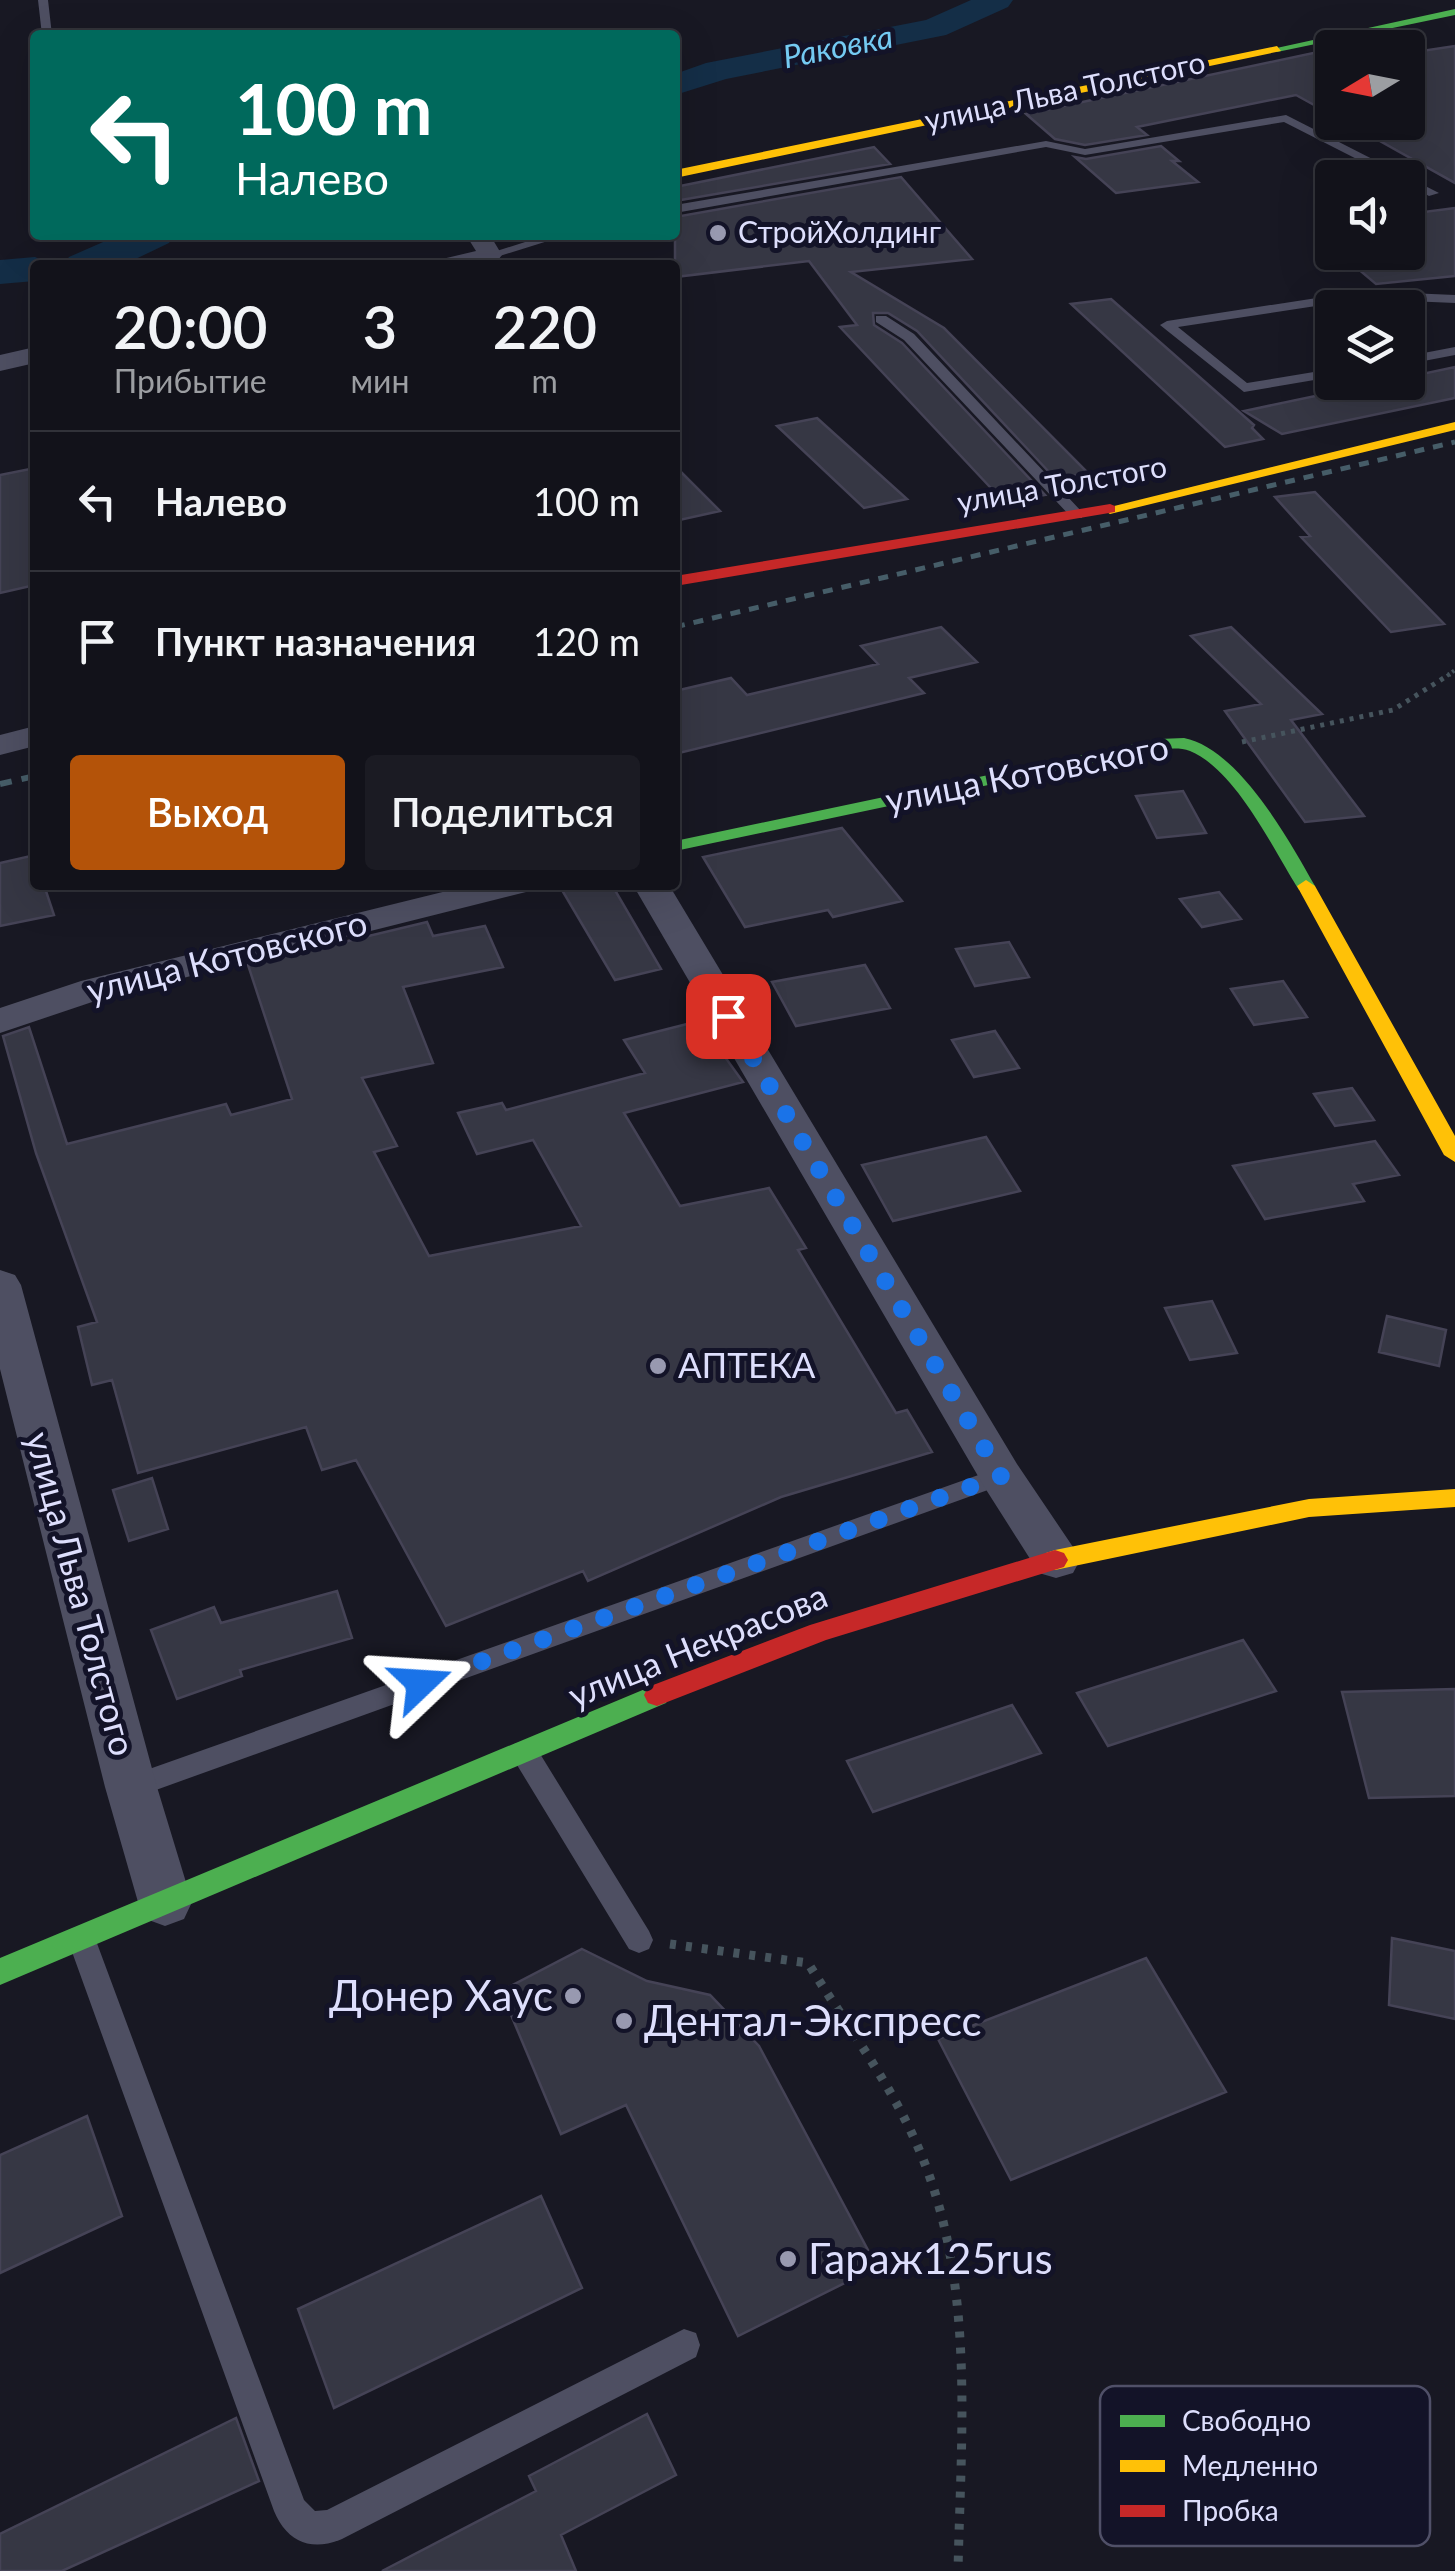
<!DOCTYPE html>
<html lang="ru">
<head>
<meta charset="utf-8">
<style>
  :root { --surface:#12121a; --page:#1b1b23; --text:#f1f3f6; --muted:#9c9ea2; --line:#313239; --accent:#b45309 }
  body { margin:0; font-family:Lato,sans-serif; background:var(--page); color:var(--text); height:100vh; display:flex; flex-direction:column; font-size:38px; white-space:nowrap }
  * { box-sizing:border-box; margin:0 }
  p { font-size:32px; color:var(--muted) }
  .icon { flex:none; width:55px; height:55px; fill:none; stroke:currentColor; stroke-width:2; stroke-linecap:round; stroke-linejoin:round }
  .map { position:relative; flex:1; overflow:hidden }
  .details { position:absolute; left:30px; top:260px; width:650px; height:630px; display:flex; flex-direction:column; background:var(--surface); border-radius:10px; box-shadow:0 10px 40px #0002,0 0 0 2px var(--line) }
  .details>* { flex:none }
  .top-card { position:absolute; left:30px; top:30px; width:650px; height:210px; border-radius:10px; box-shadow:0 10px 40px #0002,0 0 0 2px var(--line); background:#00695c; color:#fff; overflow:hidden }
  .needle { width:65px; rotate:260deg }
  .controls { position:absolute; left:1315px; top:30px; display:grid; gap:20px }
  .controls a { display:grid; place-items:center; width:110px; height:110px; border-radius:10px; background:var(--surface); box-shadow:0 10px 40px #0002,0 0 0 2px var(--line); font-size:50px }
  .pin { position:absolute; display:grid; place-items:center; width:85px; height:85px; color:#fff; margin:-42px; border-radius:20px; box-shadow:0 5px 15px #0006 }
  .me { position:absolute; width:110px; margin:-55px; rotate:70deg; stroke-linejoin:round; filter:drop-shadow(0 0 8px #0008) }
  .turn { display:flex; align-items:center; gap:35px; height:210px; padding:0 40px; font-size:45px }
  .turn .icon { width:130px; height:130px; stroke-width:2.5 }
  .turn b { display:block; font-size:70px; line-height:85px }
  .eta { display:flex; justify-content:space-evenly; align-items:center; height:170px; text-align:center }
  .eta b { font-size:60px; font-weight:600; line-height:70px }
  .button { display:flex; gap:20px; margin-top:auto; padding:20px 40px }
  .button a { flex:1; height:115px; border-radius:10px; background:var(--accent); color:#fff; font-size:40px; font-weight:600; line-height:115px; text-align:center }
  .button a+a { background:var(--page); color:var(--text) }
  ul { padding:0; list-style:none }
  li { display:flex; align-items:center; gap:30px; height:140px; padding:0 40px; border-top:2px solid var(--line) }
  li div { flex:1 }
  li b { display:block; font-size:38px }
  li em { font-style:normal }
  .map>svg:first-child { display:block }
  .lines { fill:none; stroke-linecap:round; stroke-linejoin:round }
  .river { fill:#142e47; fill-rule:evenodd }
  .building { fill:#363744; stroke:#454356; stroke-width:2.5 }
  .path-far2 { stroke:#46545d; stroke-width:4; stroke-dasharray:2.5 4; stroke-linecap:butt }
  .path-far1 { stroke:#46545d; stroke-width:5; stroke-dasharray:4 6; stroke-linecap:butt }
  .path { stroke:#46545d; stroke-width:9; stroke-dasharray:6 10; stroke-linecap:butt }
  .lane { fill:#4e4f62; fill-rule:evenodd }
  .street { fill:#4e4f62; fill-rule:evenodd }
  .fast { fill:#4caf50; fill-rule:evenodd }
  .slow { fill:#ffc107; fill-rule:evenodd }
  .jam { fill:#c62828; fill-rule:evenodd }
  .rail-far1 { stroke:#465d68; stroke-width:5; stroke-dasharray:10 9; stroke-linecap:butt }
  .rail { stroke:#465d68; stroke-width:6; stroke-dasharray:12 10; stroke-linecap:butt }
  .route { stroke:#1a73e8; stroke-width:18; stroke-dasharray:0 32.4 }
  .poi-dot { fill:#9899b0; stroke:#131328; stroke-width:4 }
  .labels { text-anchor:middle; stroke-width:10; stroke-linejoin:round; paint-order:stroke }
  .far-street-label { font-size:30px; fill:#dddefc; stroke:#131328 }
  .far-poi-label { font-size:30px; fill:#dddefc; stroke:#131328; text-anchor:start }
  .far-water-label { font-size:32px; font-style:italic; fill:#74caf2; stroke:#131328 }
  .street-label { font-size:35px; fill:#dddefc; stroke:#131328 }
  .poi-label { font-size:35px; fill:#dddefc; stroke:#131328; text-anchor:start }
  .near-poi-label { font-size:42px; fill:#dddefc; stroke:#131328; text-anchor:start }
  .key { fill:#131328; stroke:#505068; stroke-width:2.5 }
  .key-label { font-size:28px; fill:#dddefc }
</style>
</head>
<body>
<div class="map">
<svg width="1455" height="2571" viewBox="0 0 1455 2571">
  <rect width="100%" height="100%" fill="#181823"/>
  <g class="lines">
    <!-- river -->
    <path class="river" d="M971 0H1013L1008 7 946 35 726 79 675 95V74L706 63 926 20Z
      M119 235H174L169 243 123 265H63L69 257Z
      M35 257 52 265H35V281L0 284V260Z"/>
  </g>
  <!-- building -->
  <path class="building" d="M1455 46V183L1346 122H1408V53Z
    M1332 49V115L1296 95 1137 127 1147 135 1085 145 1055 139 1026 114Z
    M1161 146 1179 161H1172L1198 182 1116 193 1075 157 1086 159Z
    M874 147 890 164 675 201V187Z
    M901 177 972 259 851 272 944 328 1088 473 1063 478 1064 488 917 331 888 313H873L874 325 902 343 1045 495 1004 502 840 327 857 325 809 261 675 277V217Z
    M1455 208V276L1376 284 1338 252H1408V214Z
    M1111 299 1254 425 1252 428 1263 439 1225 447 1071 304Z
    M1455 367V398L1282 434 1244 411 1382 382H1408V377Z
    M817 418 907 499 864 508 777 426Z
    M675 466 720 511 675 521Z
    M35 468V585L0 593V475Z
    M1315 492 1444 624 1391 632 1301 537 1310 536 1275 497Z
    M941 627 977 662 909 678 924 693 675 754V691L731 678 747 695 878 664 861 646Z
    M1231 627 1322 714 1291 720 1364 816 1305 822 1225 711 1261 704 1191 636Z
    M1183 791 1206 833 1157 838 1136 796Z
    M842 828 902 901 833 917 828 910 745 927 703 857Z
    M35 855V885H44L54 915 0 926V863Z
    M559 885H612L661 969 615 980Z
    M1219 892 1241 919 1202 927 1180 899Z
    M427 922 433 936 485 926 503 967 403 987 433 1063 362 1078 397 1146 374 1152 429 1256 581 1226 533 1140 477 1154 458 1113 502 1103 506 1110 645 1073 624 1040 699 1021 743 1082 624 1113 680 1206 769 1188 806 1248 798 1250 896 1413 907 1410 932 1452 781 1497 588 1581 583 1571 446 1626 356 1460 322 1470 306 1427 138 1473 112 1380 92 1385 78 1327 97 1322 36 1153 3 1036 29 1027 67 1144 226 1104 231 1115 292 1099 248 965Z
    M1009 942 1029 977 975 986 956 949Z
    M865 965 890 1008 796 1026 772 982Z
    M1283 981 1307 1017 1254 1025 1231 989Z
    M995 1031 1019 1068 974 1077 952 1040Z
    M1352 1088 1374 1120 1335 1126 1314 1094Z
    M986 1137 1020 1191 893 1221 862 1165Z
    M1375 1141 1399 1175 1353 1184 1364 1201 1265 1219 1233 1166Z
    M1212 1301 1237 1353 1190 1360 1165 1308Z
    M1387 1316 1446 1330 1439 1366 1379 1352Z
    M152 1478 168 1529 129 1541 113 1490Z
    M337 1591 352 1638 240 1670 242 1676 177 1699 151 1630 214 1607 221 1623Z
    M1243 1640 1276 1691 1108 1746 1077 1693Z
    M1455 1689V1796L1369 1798 1342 1692Z
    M1012 1705 1041 1753 873 1812 847 1761Z
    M1392 1938 1455 1951V2019L1389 2005Z
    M582 1949 647 1981 710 1995 759 2046 877 2267 738 2336 626 2105 561 2134 501 1991Z
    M1146 1958 1226 2092 1011 2180 938 2039Z
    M87 2116 122 2216 0 2273V2155Z
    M541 2196 582 2288 334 2408 298 2309Z
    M647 2414 676 2475 561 2535 576 2571H382L536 2491 529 2476Z
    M236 2418 259 2481 62 2571H0V2534Z"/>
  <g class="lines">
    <!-- path-far2 -->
    <path class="path-far2" d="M1447 676 1455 670"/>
    <!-- path-far1 -->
    <path class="path-far1" d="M1242 742 1393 710 1450 674"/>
    <!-- path -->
    <path class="path" d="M670 1944 808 1963C845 2023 890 2082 918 2147 976 2280 961 2430 958 2571"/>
    <!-- lane -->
    <path class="lane" d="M38 0H48L52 35H42Z
      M1286 115 1439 193 1429 196 1408 184V178H1394L1284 122 1085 155 1046 147 675 213V205L1046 141 1085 149Z
      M547 235H567L490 259 484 255Z
      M1362 291 1455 295V303L1362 299 1178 327 1247 383 1332 369V377L1244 392 1160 325 1167 321Z
      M876 316H886L914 334 1082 512V518H1072L904 340 876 322Z
      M1455 347V355L1408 364V356Z
      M1001 1467 1010 1470 1013 1476 1010 1482 131 1799 121 1795 117 1787 121 1779Z
      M524 1741 534 1744 649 1931 653 1940 649 1949 639 1953 629 1949 514 1760 511 1752 514 1744Z
      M81 1925 91 1929 95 1938 304 2500 315 2511 327 2510 684 2329 696 2333 700 2345 696 2357 342 2539C311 2552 287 2542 274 2511L67 1938 71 1929Z"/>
    <!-- street -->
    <path class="street" d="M466 235H490L502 255 498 260 478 265H434L438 260 476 251Z
      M35 347V363L0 371V355Z
      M35 726V746L0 755V735Z
      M471 885H532L526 892 107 997 0 1033V1008L81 981Z
      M633 885H669L1017 1464 1073 1547 1080 1560 1073 1573 1056 1578 1039 1573 985 1488Z
      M0 1270 15 1275 21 1285 157 1787 192 1902 184 1919 165 1926 146 1919 138 1902 105 1787 0 1369Z"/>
    <!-- fast -->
    <path class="fast" d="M1455 9V15L1277 52 1272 49Z
      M1184 738C1239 749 1289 840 1315 886L1313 890H1299C1273 849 1236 770 1190 751 1180 747 1169 749 1159 749L675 851V841L1159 739Z
      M657 1684 666 1687 670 1695 666 1703 0 1985V1958Z"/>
    <!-- slow -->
    <path class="slow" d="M1277 46 1281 51 675 178V170Z
      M1455 422V430L1110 514 1102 509Z
      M1306 880 1315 886 1455 1136V1162L1444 1155 1297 886Z
      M1455 1489V1507L1309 1517 1055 1570 1046 1567 1042 1560 1046 1553 1055 1550 1309 1499Z"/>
    <!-- jam -->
    <path class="jam" d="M1110 504 1115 506V512L675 586V576Z
      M1055 1550 1064 1553 1068 1560 1064 1567 826 1640 657 1706 648 1703 644 1695 648 1687 810 1625Z"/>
    <!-- rail-far1 -->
    <path class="rail-far1" d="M675 627 1455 442"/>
    <!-- rail -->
    <path class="rail" d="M0 784 35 776"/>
  </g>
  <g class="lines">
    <!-- route -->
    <path class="route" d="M421 1683 1001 1476 728 1016"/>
  </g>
  <!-- markers -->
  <g class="poi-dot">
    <circle cx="718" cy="233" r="10"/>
    <circle cx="658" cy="1366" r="10"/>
    <circle cx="573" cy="1996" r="10"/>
    <circle cx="624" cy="2021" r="10"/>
    <circle cx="788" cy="2259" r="10"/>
  </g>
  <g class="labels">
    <!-- far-street labels -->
    <g class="far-street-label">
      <text transform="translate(1065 92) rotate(-12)" y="10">улица Льва Толстого</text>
      <text transform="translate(1062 485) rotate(-10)" y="10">улица Толстого</text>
    </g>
    <!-- far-poi labels -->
    <g class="far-poi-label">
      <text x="738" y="243">СтройХолдинг</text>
    </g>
    <!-- far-water labels -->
    <g class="far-water-label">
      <text transform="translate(838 47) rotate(-11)" y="11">Раковка</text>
    </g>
    <!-- street labels -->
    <g class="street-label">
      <text transform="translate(1027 774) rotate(-11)" y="12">улица Котовского</text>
      <text transform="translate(227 957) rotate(-14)" y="12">улица Котовского</text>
      <text transform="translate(80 1594) rotate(75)" y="12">улица Льва Толстого</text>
      <text transform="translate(698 1646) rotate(-22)" y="12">улица Некрасова</text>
    </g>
    <!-- poi labels -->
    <g class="poi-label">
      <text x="678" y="1378">АПТЕКА</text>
    </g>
    <!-- near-poi labels -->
    <g class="near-poi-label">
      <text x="553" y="2011" text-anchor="end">Донер Хаус</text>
      <text x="644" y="2036">Дентал-Экспресс</text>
      <text x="808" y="2274">Гараж125rus</text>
    </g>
  </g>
  <!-- legend -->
  <rect x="1100" y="2386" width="330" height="160" rx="15" class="key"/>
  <rect x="1120" y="2415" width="45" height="12" fill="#4caf50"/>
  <rect x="1120" y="2460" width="45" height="12" fill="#ffc107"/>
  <rect x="1120" y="2505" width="45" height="12" fill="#c62828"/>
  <g class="key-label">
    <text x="1182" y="2431">Свободно</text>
    <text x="1182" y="2476">Медленно</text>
    <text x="1182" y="2521">Пробка</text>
  </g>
</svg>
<div class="controls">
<a><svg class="needle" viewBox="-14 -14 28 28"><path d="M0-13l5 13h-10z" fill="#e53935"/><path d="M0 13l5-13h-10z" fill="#9c9ea2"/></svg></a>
<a><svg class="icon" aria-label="sound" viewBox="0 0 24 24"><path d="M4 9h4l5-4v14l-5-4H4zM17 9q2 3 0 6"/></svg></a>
<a><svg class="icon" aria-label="layers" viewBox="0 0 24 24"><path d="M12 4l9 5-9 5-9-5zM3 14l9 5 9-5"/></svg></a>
</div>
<div class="pin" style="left:728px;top:1016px;background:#d93025"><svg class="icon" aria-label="arrive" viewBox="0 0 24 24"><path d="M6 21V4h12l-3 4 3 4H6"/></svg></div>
<svg class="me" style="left:421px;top:1683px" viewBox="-20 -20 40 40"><path d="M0-17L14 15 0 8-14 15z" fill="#1a73e8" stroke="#fff" stroke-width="4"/></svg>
<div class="top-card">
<div class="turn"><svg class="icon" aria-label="left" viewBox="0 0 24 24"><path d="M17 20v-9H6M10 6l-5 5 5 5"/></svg><div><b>100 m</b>Налево</div></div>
</div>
<section class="details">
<div class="eta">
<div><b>20:00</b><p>Прибытие</p></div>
<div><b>3</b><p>мин</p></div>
<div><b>220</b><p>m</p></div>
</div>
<ul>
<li><svg class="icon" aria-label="left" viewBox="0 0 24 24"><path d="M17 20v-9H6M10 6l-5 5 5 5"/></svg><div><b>Налево</b></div><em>100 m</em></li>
<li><svg class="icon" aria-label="arrive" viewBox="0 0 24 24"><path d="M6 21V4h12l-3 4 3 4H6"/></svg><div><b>Пункт назначения</b></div><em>120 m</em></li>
</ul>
<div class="button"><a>Выход</a><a>Поделиться</a></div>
</section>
</div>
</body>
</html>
